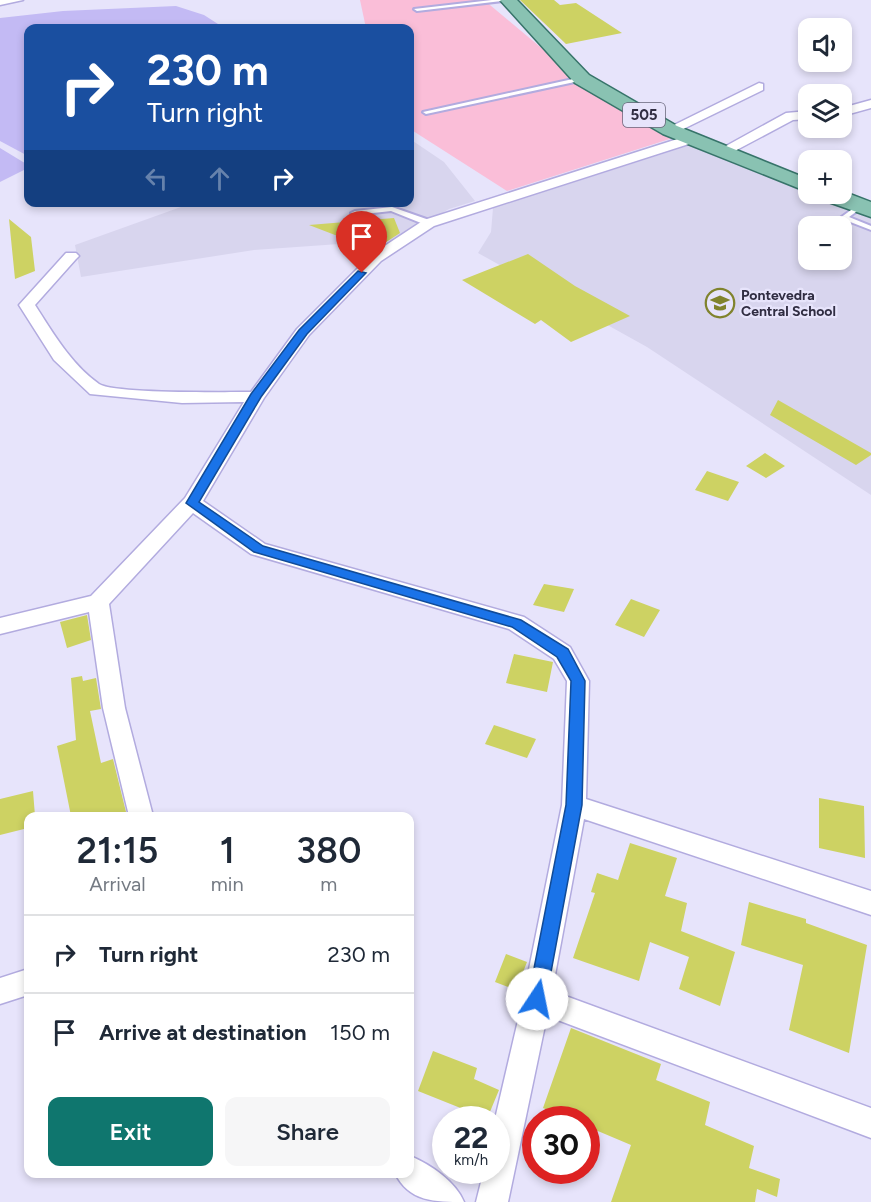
<!DOCTYPE html>
<html lang="en">
<head>
<meta charset="utf-8">
<style>
  :root { --surface:#fff; --page:#f6f6f7; --text:#1f2937; --muted:#747a83; --line:#e0e1e3; --accent:#0f766e }
  body { margin:0; font-family:Figtree,sans-serif; background:var(--page); color:var(--text); height:100vh; display:flex; flex-direction:column; font-size:22px; white-space:nowrap }
  * { box-sizing:border-box; margin:0 }
  p { font-size:20px; color:var(--muted) }
  .icon { flex:none; width:33px; height:33px; fill:none; stroke:currentColor; stroke-width:2; stroke-linecap:round; stroke-linejoin:round }
  .map { position:relative; flex:1; overflow:hidden }
  .details { position:absolute; left:24px; top:812px; width:390px; height:366px; display:flex; flex-direction:column; background:var(--surface); border-radius:12px; box-shadow:0 3px 9px #0003 }
  .details>* { flex:none }
  .banner { position:absolute; left:24px; top:24px; width:390px; height:183px; border-radius:12px; box-shadow:0 3px 9px #0003; background:#1a4fa0; color:#fff; overflow:hidden }
  .tools { position:absolute; left:798px; top:18px; display:grid; gap:12px }
  .tools a { display:grid; place-items:center; width:54px; height:54px; border-radius:12px; background:var(--surface); box-shadow:0 3px 9px #0003; font-size:30px }
  .speed { position:absolute; left:432px; top:1106px; display:flex; gap:12px; font-size:30px; font-weight:700; text-align:center }
  .speed>* { display:grid; place-content:center; width:78px; height:78px; border-radius:50%; background:var(--surface); box-shadow:0 3px 9px #0003; line-height:1 }
  .speed small { font-size:15px; font-weight:400 }
  .speed .limit { border:9px solid #d22; background:#fff; color:#111 }
  .pin { position:absolute; display:grid; place-items:center; width:51px; height:51px; color:#fff; margin:-62px -26px; border-radius:50% 50% 50% 0; rotate:-45deg; box-shadow:0 0 6px #0007 }
  .pin .icon { rotate:45deg }
  .me { position:absolute; width:66px; margin:-33px; rotate:11deg; stroke-linejoin:round; filter:drop-shadow(0 0 4px #0008) }
  .turn { display:flex; align-items:center; gap:21px; height:126px; padding:0 24px; font-size:27px }
  .turn .icon { width:78px; height:78px; stroke-width:2.5 }
  .turn b { display:block; font-size:42px; line-height:51px }
  .lanes { display:flex; align-items:center; height:57px; padding:0 24px; background:#0003; justify-content:center; gap:30px; direction:ltr }
  .lanes .off { opacity:.35 }
  .eta { display:flex; justify-content:space-evenly; align-items:center; height:102px; text-align:center }
  .eta b { font-size:36px; font-weight:600; line-height:42px }
  .action { display:flex; gap:12px; margin-top:auto; padding:12px 24px }
  .action a { flex:1; height:69px; border-radius:12px; background:var(--accent); color:#fff; font-size:24px; font-weight:600; line-height:69px; text-align:center }
  .action a+a { background:var(--page); color:var(--text) }
  ul { padding:0; list-style:none }
  li { display:flex; align-items:center; gap:18px; height:78px; padding:0 24px; border-top:2px solid var(--line) }
  li div { flex:1 }
  li b { display:block; font-size:22px }
  li em { font-style:normal }
  .map>svg:first-child { display:block }
  .built { fill:#d8d5ee; fill-rule:evenodd }
  .green { fill:#fabed8 }
  .water { fill:#c3baf4 }
  .building { fill:#cdd263 }
  .lines { fill:none; stroke-linecap:round; stroke-linejoin:round }
  .service-casing { stroke:#b2abdf; stroke-width:4 }
  .minor-casing { stroke:#b2abdf; stroke-width:3 }
  .primary-casing { stroke:#37746a; stroke-width:3 }
  .service { fill:#fff; fill-rule:evenodd }
  .minor { fill:#fff; fill-rule:evenodd }
  .primary { fill:#89c2b2; fill-rule:evenodd }
  .route { fill:#1a73e8; stroke:#114b97; stroke-width:1.5 }
  .labels { text-anchor:middle; stroke-width:4.5; stroke-linejoin:round; paint-order:stroke }
  .far-poi-label { font-size:14px; font-weight:bold; fill:#302d42; stroke:#e7e4fb; text-anchor:start }
  .shield { fill:#e7e4fb; stroke:#67647a; stroke-width:1.5 }
  .shield-label { font-size:15px; font-weight:bold; fill:#302d42 }
</style>
</head>
<body>
<div class="map">
<svg width="871" height="1202" viewBox="0 0 871 1202">
  <rect width="100%" height="100%" fill="#e7e4fb"/>
  <!-- built -->
  <path class="built" d="M410 139 444 162 475 201 449 209 396 240 254 250 81 277 75 245 192 203 410 202Z
    M694 144 808 189V194H820L871 214V495L647 347 478 253 491 232 493 208ZM808 226H842V260H808Z"/>
  <!-- green -->
  <path class="green" d="M360 0H484L545 51 573 80 676 137 507 191 410 129V118L414 114 410 109V28H366Z"/>
  <!-- water -->
  <path class="water" d="M176 6 204 15 218 24 215 28H28V156L0 141V18L63 11Z
    M0 148 28 165V168L0 182Z"/>
  <!-- building -->
  <path class="building" d="M520 0H554L560 5 576 3 622 33 566 44Z
    M394 218 400 233 374 250 309 225Z
    M9 219 31 237 35 271 15 279Z
    M528 254 575 286 630 316 571 342 541 320 535 324 462 280Z
    M778 400 871 453V455L856 465 770 415Z
    M765 453 785 466 766 478 746 466Z
    M707 471 739 482 728 501 695 490Z
    M544 584 574 589 564 612 533 605Z
    M631 599 660 610 644 637 615 625Z
    M87 615 91 640 67 648 60 622Z
    M514 654 553 662 547 692 506 683Z
    M82 676 83 681 96 678 101 709 90 711 101 763 113 759 127 816H71L57 746 76 740 71 678Z
    M494 725 536 739 527 758 485 744Z
    M33 791 35 816H28V828L0 835V799Z
    M819 798 864 806 865 858 819 848Z
    M630 843 677 858 665 896 687 903 681 931 735 952 720 1006 679 989 689 957 650 942 639 981 573 958 595 893 591 892 597 873 618 880Z
    M749 902 806 919V923L867 945 849 1053 789 1030 803 965 741 945Z
    M506 954 527 962 516 990 495 982Z
    M571 1028 661 1064 656 1080 710 1102 705 1125 754 1146 749 1168 780 1179 777 1197 757 1189 755 1202H611L631 1145 586 1126V1119H570L543 1108Z
    M433 1051 477 1068 474 1079 499 1090 487 1119H459L463 1109 418 1091Z"/>
  <g class="lines">
    <!-- service casing -->
    <g class="service-casing">
      <path id="service" d="M492 0H511L417 11 414 9Z
        M582 77 585 79 584 80 426 114 423 112Z
        M858 205 864 206 849 217 871 226V230L840 218Z
        M392 207 432 221 433 223 426 225 391 211 355 215 351 213 355 211Z"/>
    </g>
    <!-- minor casing -->
    <g class="minor-casing">
      <path id="minor" d="M0 0H23L0 5Z
        M759 83 763 84V90L675 133H665L664 130Z
        M871 100V108L842 116V108Z
        M808 111V119L793 120 729 154 724 155 717 151 786 113Z
        M690 135 695 136V142L434 226 381 261 309 335 264 398 203 501 265 544 524 617 570 647 589 681 586 799 871 891V915L584 819 552 991 871 1108V1138L547 1016 508 1202H476L484 1170H496L495 1119 523 999 562 805 567 681 554 659 509 629 251 554 193 513 109 604 125 708 153 816H129L103 708 89 612 0 634V618L91 596 185 498 244 402 182 403 90 394 54 360 19 305 66 253H76L79 256 76 259 35 305C53 333 71 364 99 384 115 394 226 392 251 392L297 329 371 255 424 220Z
        M28 969V995L0 1004V978Z
        M410 1156C430 1164 456 1182 464 1202 435 1202 409 1202 395 1173H410Z"/>
    </g>
    <!-- primary casing -->
    <g class="primary-casing">
      <path id="primary" d="M500 0H517L589 75 677 126 808 179V192L663 134 575 83Z
        M842 191 871 202V217L820 199 817 194Z"/>
    </g>
    <!-- service -->
    <use href="#service" class="service"/>
    <!-- minor -->
    <use href="#minor" class="minor"/>
    <!-- primary -->
    <use href="#primary" class="primary"/>
  </g>
  <!-- route -->
  <path class="route" d="M358 271 366 273 307 334 261 397 199 502 263 546 521 620 568 649 585 681 582 805 546 999 543 1006 537 1008 530 1006 528 999 566 805 571 681 557 657 512 627 254 552 186 503 251 394 299 330Z"/>
  <!-- icons -->
  <defs>
    <g id="school-ring" transform="scale(1.5)"><circle r="9.5" fill="#e7e4fb" stroke="#80832d" stroke-width="1.5"/><path d="M0-5L7-2L0 1L-7-2ZM-4 1L0 2.5L4 1V4Q0 6-4 4Z" fill="#80832d"/></g>
  </defs>
  <g fill-rule="evenodd">
    <use href="#school-ring" x="720" y="303"/>
  </g>
  <g class="labels">
    <!-- far-poi labels -->
    <g class="far-poi-label">
      <text x="741" y="300">Pontevedra<tspan x="741" dy="16">Central School</tspan></text>
    </g>
    <!-- shield labels -->
    <rect class="shield" x="623" y="103" width="42" height="24" rx="4.5"/>
    <g class="shield-label">
      <text x="644" y="120">505</text>
    </g>
  </g>
</svg>
<div class="tools">
<a><svg class="icon" aria-label="sound" viewBox="0 0 24 24"><path d="M4 9h4l5-4v14l-5-4H4zM17 9q2 3 0 6"/></svg></a>
<a><svg class="icon" aria-label="layers" viewBox="0 0 24 24"><path d="M12 4l9 5-9 5-9-5zM3 14l9 5 9-5"/></svg></a>
<a>+</a>
<a>−</a>
</div>
<div class="speed"><div>22<small>km/h</small></div><div class="limit">30</div></div>
<div class="pin" style="left:362px;top:273px;background:#d93025"><svg class="icon" aria-label="arrive" viewBox="0 0 24 24"><path d="M6 21V4h12l-3 4 3 4H6"/></svg></div>
<svg class="me" style="left:537px;top:999px" viewBox="-20 -20 40 40"><circle r="19" fill="#fff"/><path d="M0-13L10 11 0 6-10 11z" fill="#1a73e8"/></svg>
<div class="banner">
<div class="turn"><svg class="icon" aria-label="right" viewBox="0 0 24 24"><path d="M7 20v-9h11M14 6l5 5-5 5"/></svg><div><b>230 m</b>Turn right</div></div>
<div class="lanes"><svg class="icon off" aria-label="left" viewBox="0 0 24 24"><path d="M17 20v-9H6M10 6l-5 5 5 5"/></svg><svg class="icon off" aria-label="ahead" viewBox="0 0 24 24"><path d="M12 20V5M6 11l6-6 6 6"/></svg><svg class="icon" aria-label="right" viewBox="0 0 24 24"><path d="M7 20v-9h11M14 6l5 5-5 5"/></svg></div>
</div>
<section class="details">
<div class="eta">
<div><b>21:15</b><p>Arrival</p></div>
<div><b>1</b><p>min</p></div>
<div><b>380</b><p>m</p></div>
</div>
<ul>
<li><svg class="icon" aria-label="right" viewBox="0 0 24 24"><path d="M7 20v-9h11M14 6l5 5-5 5"/></svg><div><b>Turn right</b></div><em>230 m</em></li>
<li><svg class="icon" aria-label="arrive" viewBox="0 0 24 24"><path d="M6 21V4h12l-3 4 3 4H6"/></svg><div><b>Arrive at destination</b></div><em>150 m</em></li>
</ul>
<div class="action"><a>Exit</a><a>Share</a></div>
</section>
</div>
</body>
</html>
